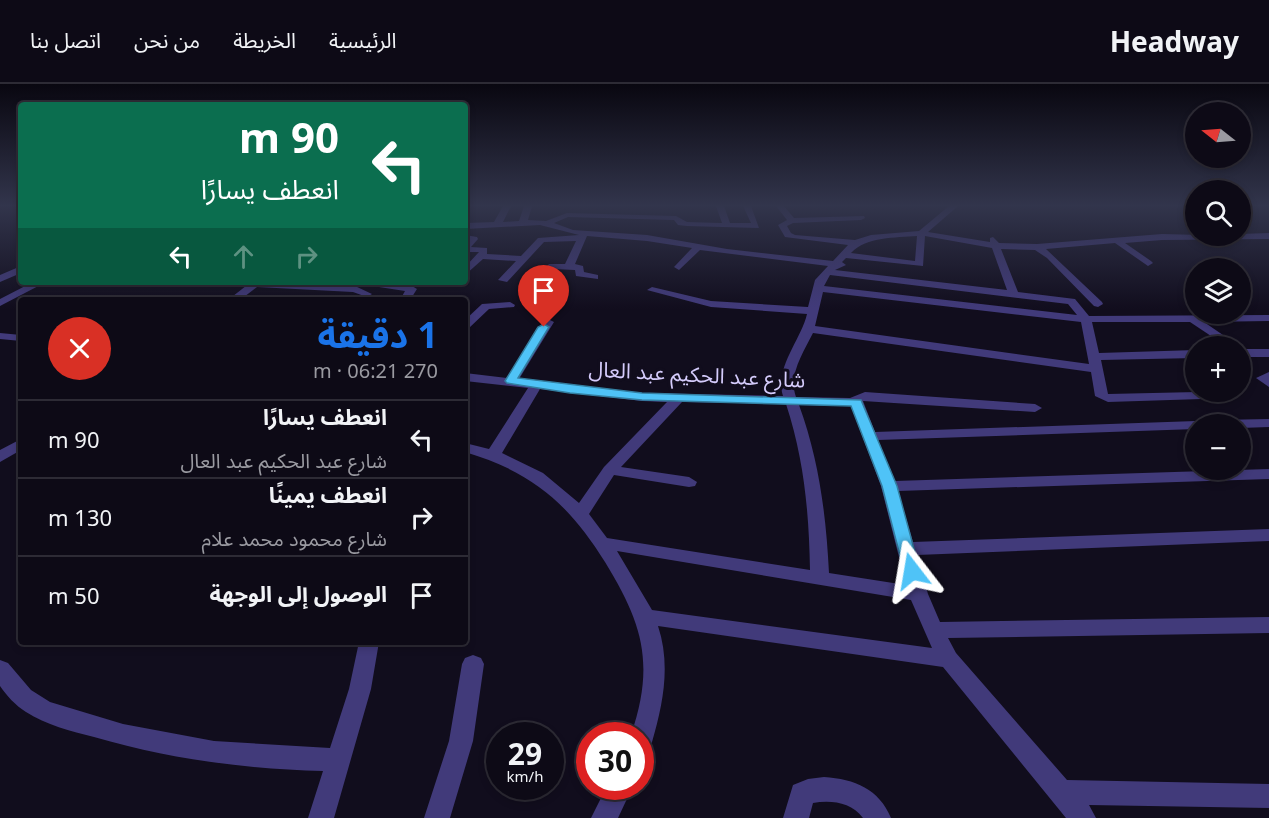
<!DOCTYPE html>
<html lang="ar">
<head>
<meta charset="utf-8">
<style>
  :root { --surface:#0d0a16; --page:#1b1823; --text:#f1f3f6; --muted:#9a9aa1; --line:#2d2b35; --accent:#1a73e8 }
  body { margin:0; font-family:"Noto Sans","Noto Sans Arabic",sans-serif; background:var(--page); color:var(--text); direction:rtl; height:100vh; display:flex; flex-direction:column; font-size:22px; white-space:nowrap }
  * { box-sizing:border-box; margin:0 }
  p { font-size:20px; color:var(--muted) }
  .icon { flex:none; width:33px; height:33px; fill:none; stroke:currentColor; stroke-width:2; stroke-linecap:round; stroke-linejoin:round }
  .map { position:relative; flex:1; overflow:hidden; direction:ltr }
  .details { position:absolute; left:18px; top:213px; width:450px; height:348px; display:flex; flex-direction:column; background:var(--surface); border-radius:6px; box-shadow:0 3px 9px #0003,0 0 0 2px var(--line); direction:rtl }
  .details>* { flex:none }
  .guide { position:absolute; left:18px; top:18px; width:450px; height:183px; border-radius:6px; box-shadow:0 3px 9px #0003,0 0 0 2px var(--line); direction:rtl; background:#0b6e4f; color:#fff; overflow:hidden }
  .needle { width:39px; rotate:287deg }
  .tools { position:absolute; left:1185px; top:18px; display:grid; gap:12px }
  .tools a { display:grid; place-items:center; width:66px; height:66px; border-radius:50%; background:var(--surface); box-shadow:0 3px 9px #0003,0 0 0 2px var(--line); font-size:30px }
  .speed { position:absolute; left:486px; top:638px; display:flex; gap:12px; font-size:30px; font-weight:700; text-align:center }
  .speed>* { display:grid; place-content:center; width:78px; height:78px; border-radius:50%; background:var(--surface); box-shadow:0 3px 9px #0003,0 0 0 2px var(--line); line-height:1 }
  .speed small { font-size:15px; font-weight:400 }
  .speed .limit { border:9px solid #d22; background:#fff; color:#111 }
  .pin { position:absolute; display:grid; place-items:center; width:51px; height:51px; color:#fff; margin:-62px -26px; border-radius:50% 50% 50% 0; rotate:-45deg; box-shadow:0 0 6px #0007 }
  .pin .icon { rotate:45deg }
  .me { position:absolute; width:66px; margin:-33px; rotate:346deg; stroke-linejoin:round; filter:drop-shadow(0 0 4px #0008) }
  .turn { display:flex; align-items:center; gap:21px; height:126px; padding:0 30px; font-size:27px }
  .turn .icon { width:78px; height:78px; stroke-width:2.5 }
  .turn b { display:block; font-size:42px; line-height:51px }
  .lanes { display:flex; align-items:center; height:57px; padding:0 30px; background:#0003; justify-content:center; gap:30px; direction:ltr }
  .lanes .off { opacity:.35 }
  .round { display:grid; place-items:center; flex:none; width:63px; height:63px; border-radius:32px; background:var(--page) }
  .overview { display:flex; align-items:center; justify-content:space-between; height:102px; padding:0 30px }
  h1 { font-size:36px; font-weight:700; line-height:45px; color:var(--accent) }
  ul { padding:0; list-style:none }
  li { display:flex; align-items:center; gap:18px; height:78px; padding:0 30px; border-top:2px solid var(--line) }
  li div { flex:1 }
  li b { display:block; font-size:22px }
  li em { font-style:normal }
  header { display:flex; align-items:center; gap:36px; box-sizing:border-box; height:84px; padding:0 30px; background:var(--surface); border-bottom:2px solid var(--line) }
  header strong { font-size:28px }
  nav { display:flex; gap:33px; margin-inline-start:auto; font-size:21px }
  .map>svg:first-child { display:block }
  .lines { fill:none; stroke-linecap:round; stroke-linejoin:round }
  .street { fill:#413a7a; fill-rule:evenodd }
  .route { fill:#4fc3f7; stroke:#337fa1; stroke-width:1.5 }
  .labels { text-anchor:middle; stroke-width:6; stroke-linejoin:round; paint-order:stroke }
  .street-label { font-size:21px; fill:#d5ccfc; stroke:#110d1d }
</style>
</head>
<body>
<header>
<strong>Headway</strong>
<nav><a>الرئيسية</a><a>الخريطة</a><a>من نحن</a><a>اتصل بنا</a></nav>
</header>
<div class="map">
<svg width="1269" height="734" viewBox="0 0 1269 734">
  <rect width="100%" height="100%" fill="#110d1d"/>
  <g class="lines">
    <!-- street -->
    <path class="street" d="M503 122H511L503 138 519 137 524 122H532L528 136 546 137 567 129 676 132 687 138 722 139 716 122H724L730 139H751L743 122H751L759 144 687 142 678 141 674 136 568 133 554 139 573 146 647 151 727 165 833 177 848 161 785 153 778 141 787 136 776 122H784L794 134 864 132 865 134 861 136 793 139 787 142 791 149 795 151 855 156 871 151 919 147 949 122H958L928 148 990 158V154L993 153 999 159 1037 160 1162 150 1240 152V150L1269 149V155L1162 156 1125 159 1151 177 1153 179 1148 182 1115 159 1046 165 1102 218 1103 220 1098 223 1094 222 1047 174 1035 166 1001 165 1018 208 1075 215 1089 232 1269 231V237L1204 238 1239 262H1226L1190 238H1092L1099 269 1196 266V274L1101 276 1108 310 1197 308 1204 312 1202 315 1108 318 1095 312 1091 288 813 249C803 269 788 291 796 313L850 314 865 308 1035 320 1042 324 1035 328 863 317 875 348 1196 337 1203 340H1196V345L878 356 895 397 1269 385V395L898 407 913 458 1269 445V457L917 471 928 510 940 538 1269 533V549L948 554 956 569 1067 696 1269 700V724L1089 721 1096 734H1066L943 583 658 542C671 581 663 620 652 658L648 666 640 669V651H631C655 580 643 540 605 478 568 419 532 388 465 368V359L489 365 528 304 465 297V289L507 294 544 236 548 235 554 238 519 295 642 309 783 312C774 284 801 256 807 230L711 223 647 206 652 203 711 217 808 223 815 196 828 182 700 166 679 186 674 183 692 164 647 157 587 152 575 180 583 182 584 188 598 191V195L576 192 575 186 554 185 543 198 534 196 549 180H565L576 157 544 158 507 198 498 196 516 177 483 175 465 191V183L479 168H465L467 157H465V151L477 153 478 155 471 163 487 164V170L521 172 538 154 579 151 540 141 465 145V139L494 138ZM917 152 915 177 851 169C867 152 895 154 917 152ZM925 152 992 164 1007 206 835 186 846 181 842 178 846 174 923 182ZM830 191 1068 220 1077 231 824 202ZM823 208 1081 238 1089 280 815 242ZM540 305 642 317 667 318 604 383 579 419 543 389 502 369ZM682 318 786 320C804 375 809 428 810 486L607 454 589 430 614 391 689 403 695 402 697 398 689 393 621 383ZM799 321 851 322 881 402 906 501 829 489C826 430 819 376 799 321ZM617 467 911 516 932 564 652 526Z
      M21 182V189L0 198V191Z
      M33 198H46L0 222V215Z
      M251 198 355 202 372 210 367 213 353 208 257 203 240 216H228Z
      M383 198 412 202 417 205 410 216H400L405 207 379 203 378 201Z
      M510 218 515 221 514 223 489 225 469 244 465 245V236L482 220Z
      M0 249 21 251V257L0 255Z
      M1240 265H1269V273H1240Z
      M1269 288V303L1256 294Z
      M1269 335V343L1240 344V340H1211L1218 336Z
      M21 355V366L0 378V366Z
      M359 558H379L371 605 334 734H308L323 687C245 685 169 675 94 653 71 647 46 641 26 628 15 621 7 612 0 602V576L8 579 31 606 50 618 123 640 214 657 330 664 349 605Z
      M473 571 481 574 484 580 473 657 450 734H424L449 657 462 580 465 574Z
      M824 693C855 695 879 705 891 734H863C851 718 831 716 813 719L809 734H783L793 701 808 695Z
      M607 702H633L618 734H591Z"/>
  </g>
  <!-- sky -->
  <linearGradient id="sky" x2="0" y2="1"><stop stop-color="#090710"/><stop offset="0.54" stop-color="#32354c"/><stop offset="1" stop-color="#32354c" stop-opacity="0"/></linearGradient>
  <rect width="1269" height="225" fill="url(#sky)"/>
  <!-- route -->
  <path class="route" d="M544 240 549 243 518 294 642 309 861 316 897 402 920 487 918 492H906L904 487 882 402 851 322 642 316 570 309 507 299 505 297 538 243Z"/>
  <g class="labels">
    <!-- street labels -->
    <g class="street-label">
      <text transform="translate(697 291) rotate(3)" y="7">شارع عبد الحكيم عبد العال</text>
    </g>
  </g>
</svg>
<div class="tools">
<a><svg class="needle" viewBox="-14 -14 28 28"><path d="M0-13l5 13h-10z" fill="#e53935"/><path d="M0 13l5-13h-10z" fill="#9a9aa1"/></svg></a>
<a><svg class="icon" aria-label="search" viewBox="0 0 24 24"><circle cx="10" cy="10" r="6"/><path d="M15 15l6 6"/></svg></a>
<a><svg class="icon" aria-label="layers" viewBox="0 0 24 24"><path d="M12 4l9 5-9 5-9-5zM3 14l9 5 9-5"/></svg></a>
<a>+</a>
<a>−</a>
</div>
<div class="speed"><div>29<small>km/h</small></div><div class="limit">30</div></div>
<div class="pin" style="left:544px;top:243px;background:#d93025"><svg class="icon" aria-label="arrive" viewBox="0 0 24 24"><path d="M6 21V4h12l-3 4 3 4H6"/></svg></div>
<svg class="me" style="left:912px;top:487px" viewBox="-20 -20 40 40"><path d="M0-17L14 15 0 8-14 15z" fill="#4fc3f7" stroke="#fff" stroke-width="4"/></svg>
<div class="guide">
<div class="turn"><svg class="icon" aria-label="left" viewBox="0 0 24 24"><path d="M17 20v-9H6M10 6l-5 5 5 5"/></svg><div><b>90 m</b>انعطف يسارًا</div></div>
<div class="lanes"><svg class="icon" aria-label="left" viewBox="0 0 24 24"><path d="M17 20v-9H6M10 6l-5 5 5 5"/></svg><svg class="icon off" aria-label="ahead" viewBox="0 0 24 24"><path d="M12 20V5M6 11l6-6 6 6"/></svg><svg class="icon off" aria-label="right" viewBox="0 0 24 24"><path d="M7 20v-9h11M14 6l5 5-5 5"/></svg></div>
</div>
<section class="details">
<div class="overview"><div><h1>1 دقيقة</h1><p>270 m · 06:21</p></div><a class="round" style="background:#d93025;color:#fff"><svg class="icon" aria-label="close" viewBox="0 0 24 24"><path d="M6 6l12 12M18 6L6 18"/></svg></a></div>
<ul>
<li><svg class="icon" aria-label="left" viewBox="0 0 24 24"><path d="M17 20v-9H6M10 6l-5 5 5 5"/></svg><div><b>انعطف يسارًا</b><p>شارع عبد الحكيم عبد العال</p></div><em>90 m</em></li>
<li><svg class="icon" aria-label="right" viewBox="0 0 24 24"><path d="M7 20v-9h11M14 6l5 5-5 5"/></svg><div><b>انعطف يمينًا</b><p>شارع محمود محمد علام</p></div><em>130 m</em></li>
<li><svg class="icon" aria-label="arrive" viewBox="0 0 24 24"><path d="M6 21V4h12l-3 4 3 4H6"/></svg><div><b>الوصول إلى الوجهة</b></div><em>50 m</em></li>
</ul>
</section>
</div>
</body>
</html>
